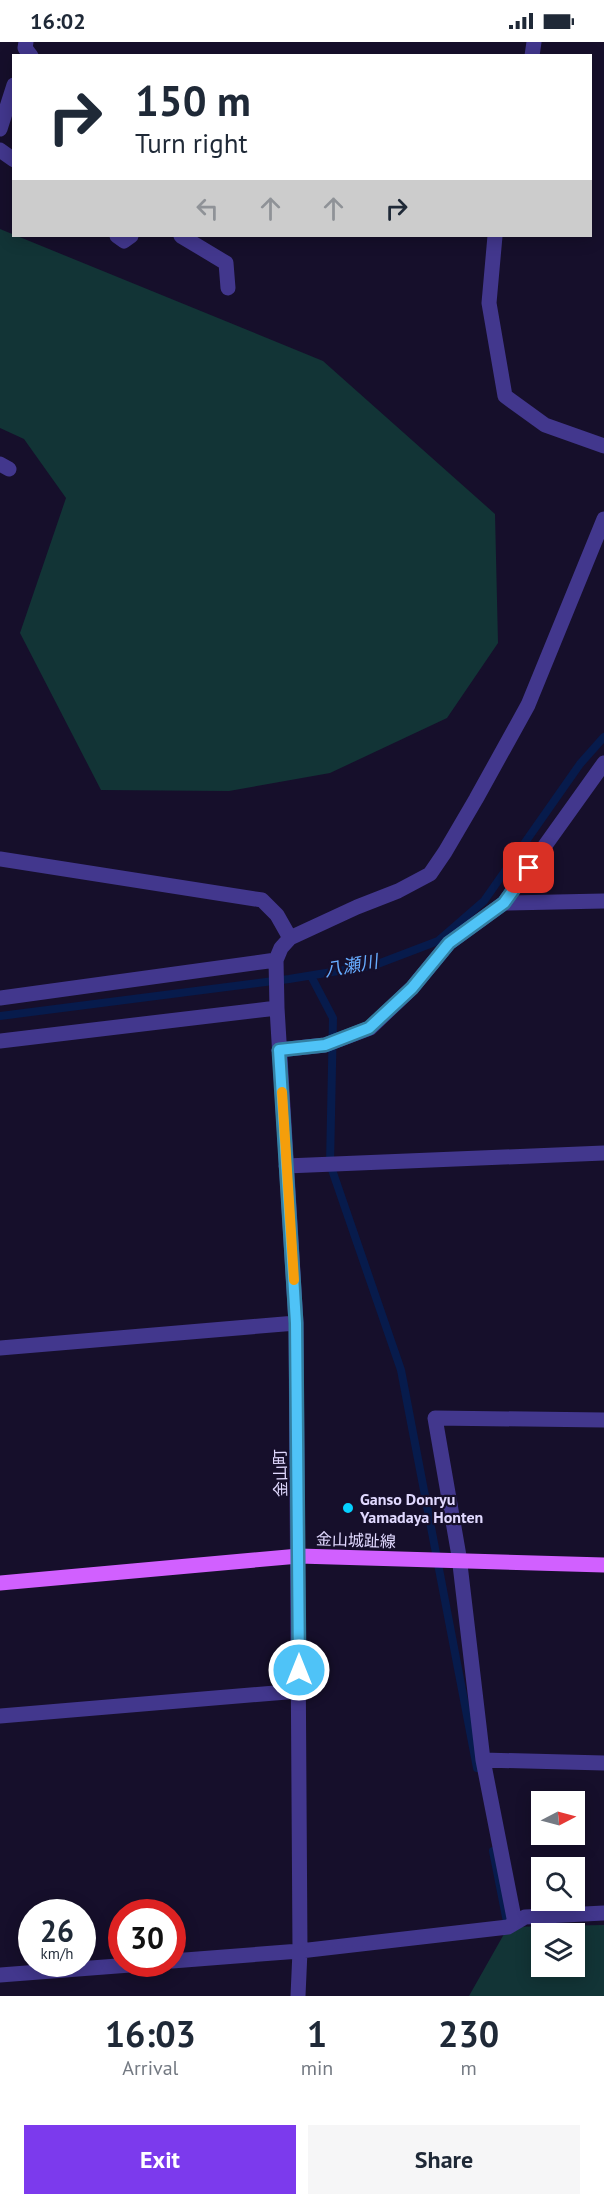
<!DOCTYPE html>
<html lang="en">
<head>
<meta charset="utf-8">
<style>
  :root { --surface:#fff; --page:#f6f6f7; --text:#1f2937; --muted:#747a83; --accent:#7c3aed }
  body { margin:0; font-family:"PT Sans","Noto Sans JP",sans-serif; background:var(--page); color:var(--text); height:100vh; display:flex; flex-direction:column; font-size:22px; white-space:nowrap }
  * { box-sizing:border-box; margin:0 }
  p { font-size:20px; color:var(--muted) }
  .icon { flex:none; width:33px; height:33px; fill:none; stroke:currentColor; stroke-width:2; stroke-linecap:round; stroke-linejoin:round }
  .map { position:relative; height:1954px; overflow:hidden }
  .side { display:flex; flex-direction:column; background:var(--surface); flex:1 }
  .side>* { flex:none }
  .top-card { position:absolute; left:12px; top:12px; width:580px; height:183px; border-radius:0px; box-shadow:0 3px 15px #0003; background:#fff; color:var(--text); overflow:hidden }
  .needle { width:39px; rotate:84deg }
  .buttons { position:absolute; left:531px; top:1749px; display:grid; gap:12px }
  .buttons a { display:grid; place-items:center; width:54px; height:54px; border-radius:0px; background:var(--surface); box-shadow:0 3px 15px #0003; font-size:30px }
  .speed { position:absolute; left:18px; top:1857px; display:flex; gap:12px; font-size:30px; font-weight:700; text-align:center }
  .speed>* { display:grid; place-content:center; width:78px; height:78px; border-radius:50%; background:var(--surface); box-shadow:0 3px 15px #0003; line-height:1 }
  .speed small { font-size:15px; font-weight:400 }
  .speed .limit { border:9px solid #d22; background:#fff; color:#111 }
  .pin { position:absolute; display:grid; place-items:center; width:51px; height:51px; color:#fff; margin:-26px; border-radius:12px; box-shadow:0 3px 9px #0006 }
  .me { position:absolute; width:66px; margin:-33px; rotate:0deg; stroke-linejoin:round; filter:drop-shadow(0 0 4px #0008) }
  .turn { display:flex; align-items:center; gap:21px; height:126px; padding:0 24px; font-size:27px }
  .turn .icon { width:78px; height:78px; stroke-width:2.5 }
  .turn b { display:block; font-size:42px; line-height:51px }
  .lanes { display:flex; align-items:center; height:57px; padding:0 24px; background:#0003; justify-content:center; gap:30px; direction:ltr }
  .lanes .off { opacity:.35 }
  .eta { display:flex; justify-content:space-evenly; align-items:center; height:102px; text-align:center }
  .eta b { font-size:36px; font-weight:700; line-height:42px }
  .button { display:flex; gap:12px; margin-top:auto; padding:12px 24px }
  .button a { flex:1; height:69px; border-radius:0px; background:var(--accent); color:#fff; font-size:24px; font-weight:700; line-height:69px; text-align:center }
  .button a+a { background:var(--page); color:var(--text) }
  .status { display:flex; justify-content:space-between; align-items:center; height:42px; padding:0 30px; background:var(--surface); direction:ltr }
  .status svg { height:16px; fill:currentColor }
  .map>svg:first-child { display:block }
  .green { fill:#123436; fill-rule:evenodd }
  .lines { fill:none; stroke-linecap:round; stroke-linejoin:round }
  .stream { stroke:#071b4c; stroke-width:8 }
  .minor { stroke:#42378d; stroke-width:15 }
  .major { stroke:#d160ff; stroke-width:15 }
  .route-casing { stroke:#337fa1; stroke-width:15 }
  .route { stroke:#4fc3f7; stroke-width:10 }
  .slow { stroke:#f59e0b; stroke-width:10 }
  .poi-dot { fill:#05d1ff; stroke:#160f2b; stroke-width:2 }
  .labels { text-anchor:middle; stroke-width:4.5; stroke-linejoin:round; paint-order:stroke }
  .street-label { font-size:16px; fill:#e1d9ff; stroke:#160f2b }
  .poi-label { font-size:16px; font-weight:bold; fill:#e1d9ff; stroke:#160f2b; text-anchor:start }
  .water-label { font-size:18px; font-style:italic; fill:#67acff; stroke:#160f2b }
</style>
</head>
<body>
<div class="status"><b>16:02</b><svg viewBox="0 0 49 12"><path d="M0 12V9h3v3zM5 12V6h3v6zM10 12V3h3v9zM15 12V0h3v12zM26 1h20v11H26zM47 4h2v5h-2z"/></svg></div>
<div class="map">
<svg width="604" height="1954" viewBox="0 0 604 1954">
  <rect width="100%" height="100%" fill="#160f2b"/>
  <!-- green -->
  <path class="green" d="M0 187 323 319 495 472 498 601 447 676 330 731 229 749 101 748 20 591 66 456 24 397 0 386Z
    M604 1883V1954H469L508 1885ZM542 1892H574V1924H542Z"/>
  <g class="lines">
    <!-- stream -->
    <path class="stream" d="M311 934 333 976 330 1122 401 1328 477 1726
      M0 974 289 937 375 923 438 899 484 859 580 722 604 695
      M493 1809 508 1885"/>
    <!-- minor -->
    <path class="minor" d="M26 0 25 6 31 14
      M532 14 534 0
      M0 87 14 43
      M0 108 14 118
      M117 194 124 199 131 194
      M181 194 226 221 228 246
      M495 194 489 261 505 354 545 383 604 404
      M0 422 9 427
      M0 817 262 858 277 873 290 896
      M504 861 604 859
      M0 956 276 918
      M0 999 277 966
      M279 1008 325 1003 370 986 412 946 449 901 504 861 604 721
      M286 1124 604 1111
      M0 1306 296 1281
      M604 1378 435 1376 459 1514 483 1718 604 1721
      M0 1674 299 1649
      M483 1718 515 1881
      M172 1919 300 1909 508 1885 525 1875 604 1871
      M0 1933 143 1922
      M298 1954 300 1909 296 1281 277 966 276 918 281 906 290 896 357 865 398 849 430 832 445 810 476 757 528 663 604 477"/>
    <!-- major -->
    <path class="major" d="M0 1541 299 1514 604 1523"/>
  </g>
  <g class="lines">
    <!-- route casing -->
    <g class="route-casing">
      <path id="route" d="M299 1628 296 1281 279 1008 325 1003 369 986 412 946 449 901 504 861 529 826"/>
    </g>
    <!-- route -->
    <use href="#route" class="route"/>
    <!-- slow -->
    <path class="slow" d="M282 1050 294 1238"/>
  </g>
  <!-- markers -->
  <circle class="poi-dot" cx="348" cy="1466" r="6"/>
  <g class="labels">
    <!-- street labels -->
    <g class="street-label">
      <text transform="translate(280 1431) rotate(-91)" y="6">金山町</text>
      <text transform="translate(356 1498) rotate(2)" y="6">金山城趾線</text>
    </g>
    <!-- poi labels -->
    <g class="poi-label">
      <text x="360" y="1463">Ganso Donryu<tspan x="360" dy="18">Yamadaya Honten</tspan></text>
    </g>
    <!-- water labels -->
    <g class="water-label">
      <text transform="translate(351 924) rotate(-10)" y="6">八瀬川</text>
    </g>
  </g>
</svg>
<div class="buttons">
<a><svg class="needle" viewBox="-14 -14 28 28"><path d="M0-13l5 13h-10z" fill="#e53935"/><path d="M0 13l5-13h-10z" fill="#747a83"/></svg></a>
<a><svg class="icon" aria-label="search" viewBox="0 0 24 24"><circle cx="10" cy="10" r="6"/><path d="M15 15l6 6"/></svg></a>
<a><svg class="icon" aria-label="layers" viewBox="0 0 24 24"><path d="M12 4l9 5-9 5-9-5zM3 14l9 5 9-5"/></svg></a>
</div>
<div class="speed"><div>26<small>km/h</small></div><div class="limit">30</div></div>
<div class="pin" style="left:529px;top:826px;background:#d93025"><svg class="icon" aria-label="arrive" viewBox="0 0 24 24"><path d="M6 21V4h12l-3 4 3 4H6"/></svg></div>
<svg class="me" style="left:299px;top:1628px" viewBox="-20 -20 40 40"><circle r="17" fill="#4fc3f7" stroke="#fff" stroke-width="3"/><path d="M0-11L8 9 0 5-8 9z" fill="#fff"/></svg>
<div class="top-card">
<div class="turn"><svg class="icon" aria-label="right" viewBox="0 0 24 24"><path d="M7 20v-9h11M14 6l5 5-5 5"/></svg><div><b>150 m</b>Turn right</div></div>
<div class="lanes"><svg class="icon off" aria-label="left" viewBox="0 0 24 24"><path d="M17 20v-9H6M10 6l-5 5 5 5"/></svg><svg class="icon off" aria-label="ahead" viewBox="0 0 24 24"><path d="M12 20V5M6 11l6-6 6 6"/></svg><svg class="icon off" aria-label="ahead" viewBox="0 0 24 24"><path d="M12 20V5M6 11l6-6 6 6"/></svg><svg class="icon" aria-label="right" viewBox="0 0 24 24"><path d="M7 20v-9h11M14 6l5 5-5 5"/></svg></div>
</div>
</div>
<section class="side">
<div class="eta">
<div><b>16:03</b><p>Arrival</p></div>
<div><b>1</b><p>min</p></div>
<div><b>230</b><p>m</p></div>
</div>
<div class="button"><a>Exit</a><a>Share</a></div>
</section>
</body>
</html>
